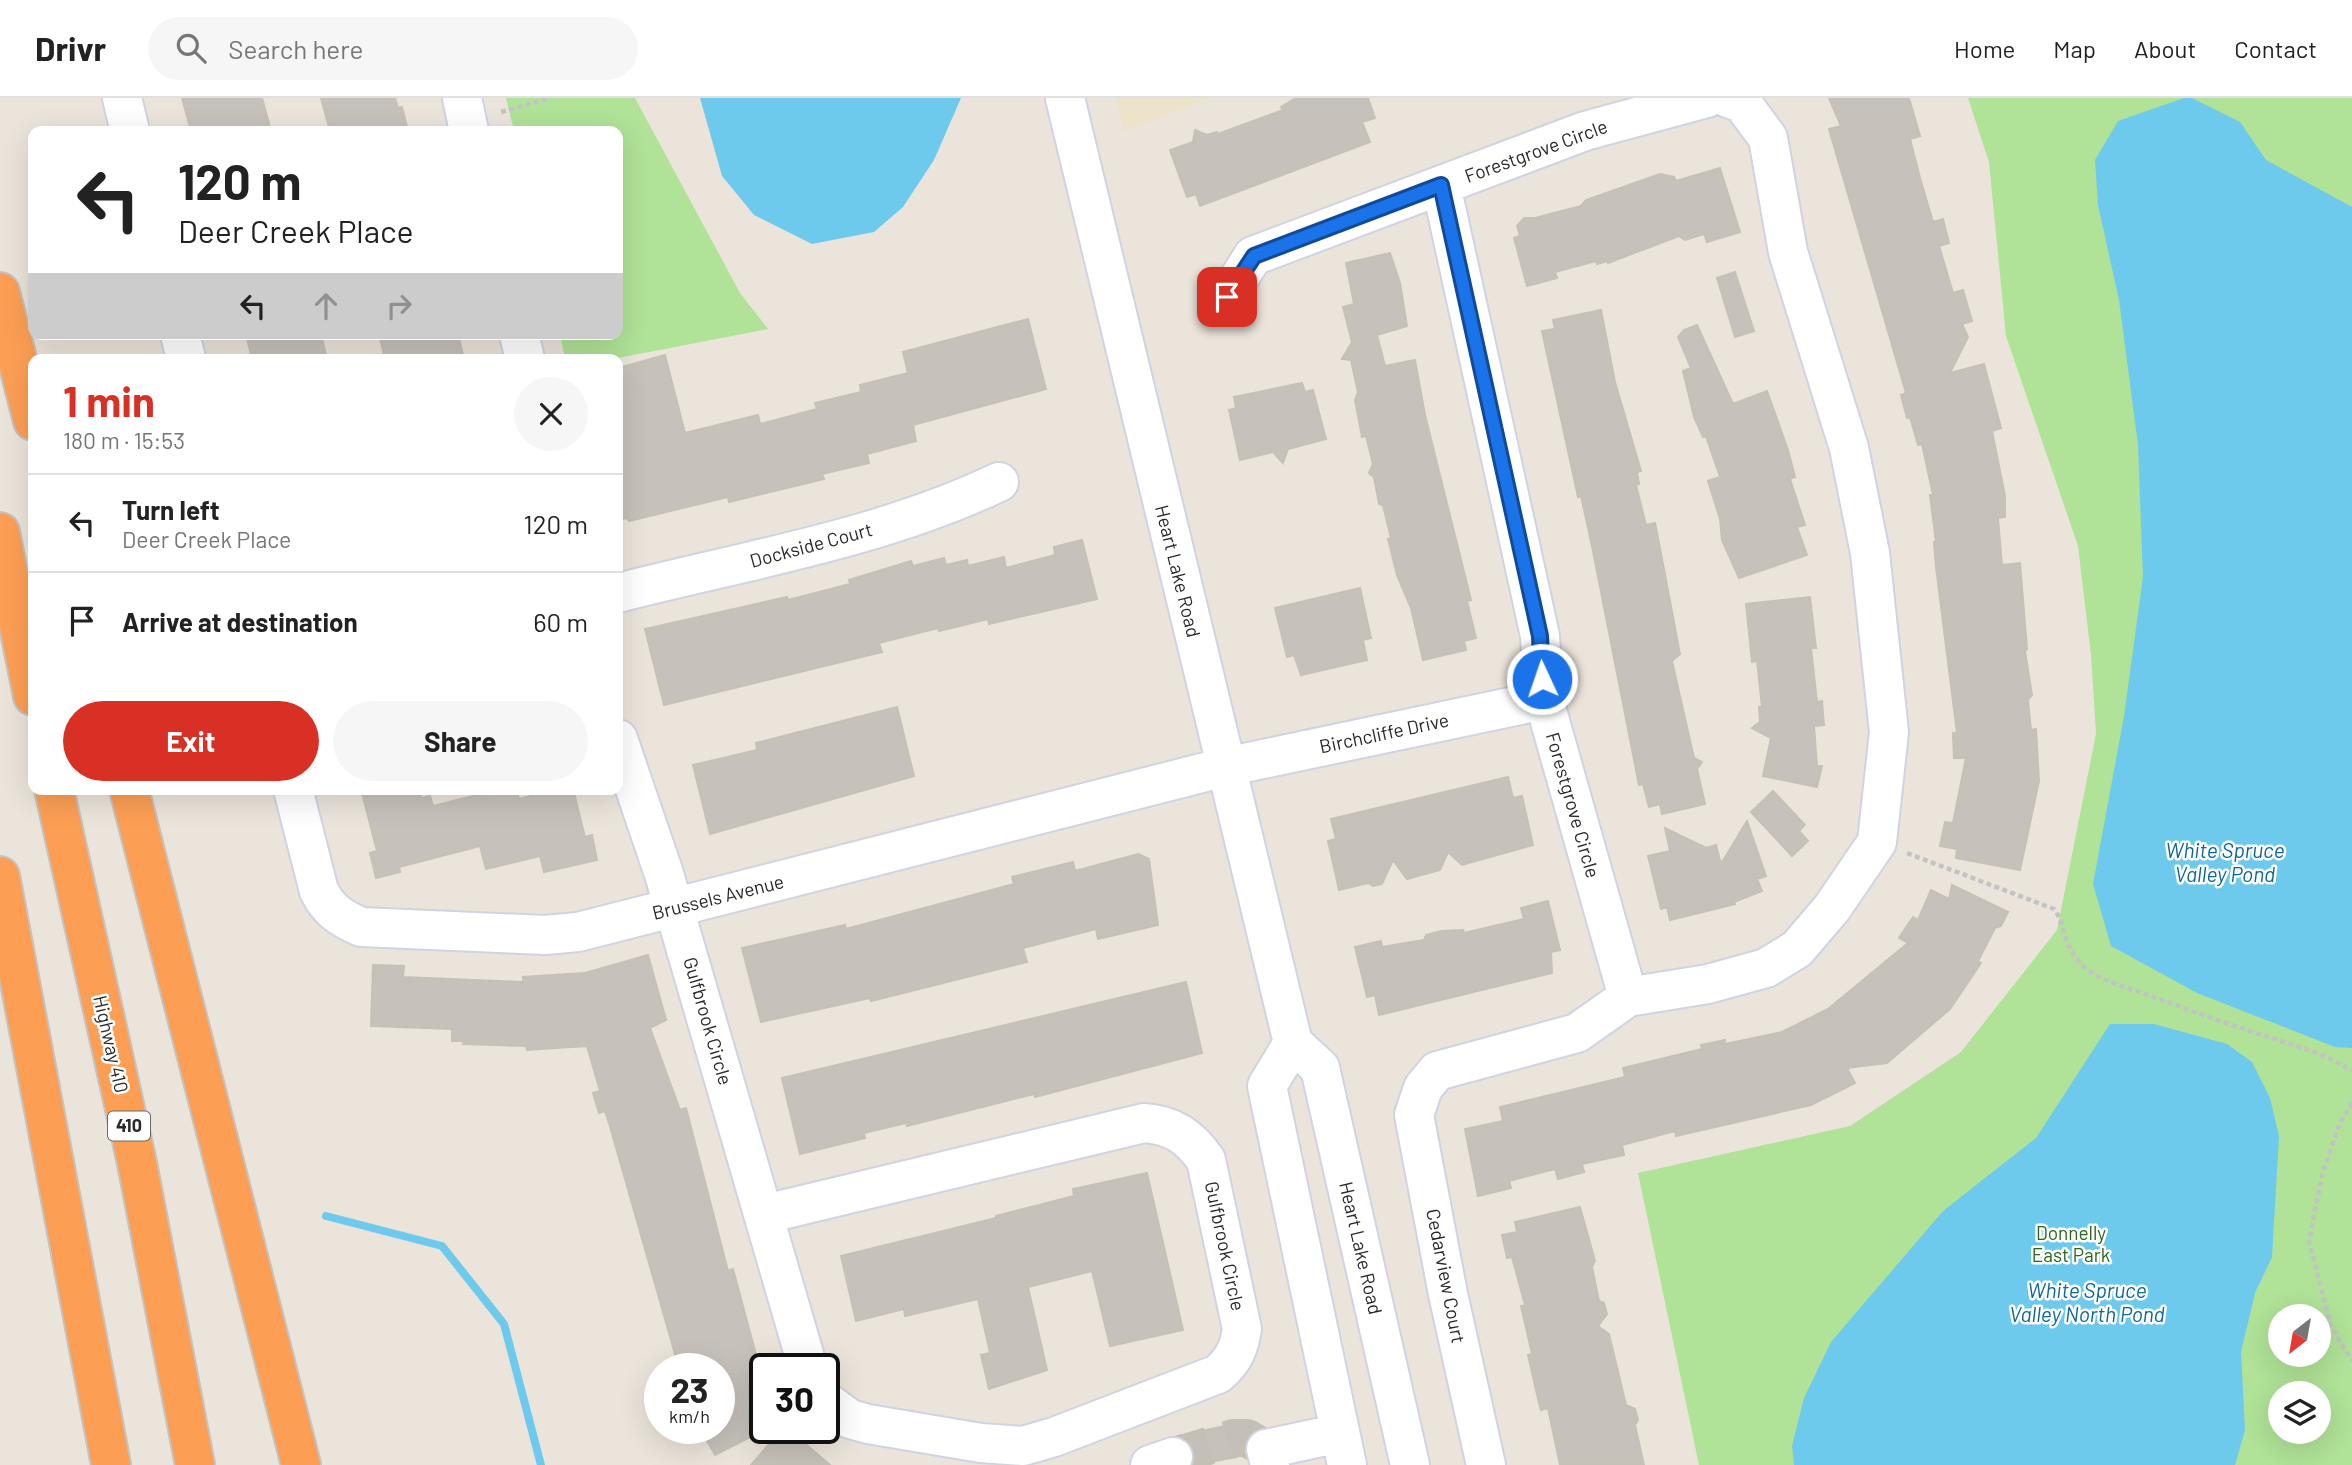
<!DOCTYPE html>
<html lang="en">
<head>
<meta charset="utf-8">
<style>
  :root { --surface:#fff; --page:#f6f6f6; --text:#222; --muted:#767676; --line:#e0e0e0; --accent:#d93025 }
  body { margin:0; font-family:Barlow,sans-serif; background:var(--page); color:var(--text); height:100vh; display:flex; flex-direction:column; font-size:26px; white-space:nowrap }
  * { box-sizing:border-box; margin:0 }
  p { font-size:23px; color:var(--muted) }
  .icon { flex:none; width:38px; height:38px; fill:none; stroke:currentColor; stroke-width:2; stroke-linecap:round; stroke-linejoin:round }
  .map { position:relative; flex:1; overflow:hidden }
  .details { position:absolute; left:28px; top:256px; width:595px; height:441px; display:flex; flex-direction:column; background:var(--surface); border-radius:14px; box-shadow:0 7px 28px #0002 }
  .details>* { flex:none }
  .guide { position:absolute; left:28px; top:28px; width:595px; height:214px; border-radius:14px; box-shadow:0 7px 28px #0002; background:#fff; color:var(--text); overflow:hidden }
  .needle { width:46px; rotate:211deg }
  .fabs { position:absolute; left:2268px; top:1206px; display:grid; gap:14px }
  .fabs a { display:grid; place-items:center; width:63px; height:63px; border-radius:50%; background:var(--surface); box-shadow:0 7px 28px #0002; font-size:35px }
  .speed { position:absolute; left:644px; top:1255px; display:flex; gap:14px; font-size:35px; font-weight:700; text-align:center }
  .speed>* { display:grid; place-content:center; width:91px; height:91px; border-radius:50%; background:var(--surface); box-shadow:0 7px 28px #0002; line-height:1 }
  .speed small { font-size:18px; font-weight:400 }
  .speed .limit { border:4px solid #111; border-radius:10px; background:#fff; color:#111 }
  .pin { position:absolute; display:grid; place-items:center; width:60px; height:60px; color:#fff; margin:-30px; border-radius:14px; box-shadow:0 4px 10px #0006 }
  .me { position:absolute; width:77px; margin:-38px; rotate:357deg; stroke-linejoin:round; filter:drop-shadow(0 0 5px #0008) }
  .turn { display:flex; align-items:center; gap:24px; height:147px; padding:0 35px; font-size:32px }
  .turn .icon { width:91px; height:91px; stroke-width:2.5 }
  .turn b { display:block; font-size:49px; line-height:60px }
  .lanes { display:flex; align-items:center; height:66px; padding:0 35px; background:#0003; justify-content:center; gap:35px; direction:ltr }
  .lanes .off { opacity:.35 }
  .round { display:grid; place-items:center; flex:none; width:74px; height:74px; border-radius:37px; background:var(--page) }
  .headline { display:flex; align-items:center; justify-content:space-between; height:119px; padding:0 35px }
  h1 { font-size:42px; font-weight:700; line-height:52px; color:var(--accent) }
  .button { display:flex; gap:14px; margin-top:auto; padding:14px 35px }
  .button a { flex:1; height:80px; border-radius:42px; background:var(--accent); color:#fff; font-size:28px; font-weight:700; line-height:80px; text-align:center }
  .button a+a { background:var(--page); color:var(--text) }
  ul { padding:0; list-style:none }
  li { display:flex; align-items:center; gap:21px; height:98px; padding:0 35px; border-top:2px solid var(--line) }
  li div { flex:1 }
  li b { display:block; font-size:26px }
  li em { font-style:normal }
  header { display:flex; align-items:center; gap:42px; box-sizing:border-box; height:98px; padding:0 35px; background:var(--surface); border-bottom:2px solid var(--line) }
  header strong { font-size:33px }
  nav { display:flex; gap:38px; margin-inline-start:auto; font-size:24px }
  .search { width:490px; height:63px; background:var(--page); display:flex; align-items:center; gap:18px; box-sizing:border-box; padding:0 24px; border-radius:38px; color:var(--muted); font-size:26px }
  .map>svg:first-child { display:block }
  .education { fill:#ede2ca }
  .green { fill:#b0e297; fill-rule:evenodd }
  .water { fill:#6ecaed }
  .lines { fill:none; stroke-linecap:round; stroke-linejoin:round }
  .stream { stroke:#6ecaed; stroke-width:8 }
  .building { fill:#c6c1ba; stroke:#c6c0b5; stroke-width:2 }
  .minor-tunnel { stroke:#c4bfb7; stroke-width:38; stroke-dasharray:38 19; stroke-linecap:butt }
  .minor-casing { stroke:#d0d3e2; stroke-width:42 }
  .highway-casing { stroke:#c3c3c3; stroke-width:42 }
  .path { stroke:#c3c3c3; stroke-width:4.5; stroke-dasharray:5 3.5; stroke-linecap:butt }
  .minor { stroke:#fff; stroke-width:38 }
  .highway { stroke:#fc9f55; stroke-width:38 }
  .route-casing { stroke:#114b97; stroke-width:18 }
  .route { stroke:#1a73e8; stroke-width:12 }
  .labels { text-anchor:middle; stroke-width:5; stroke-linejoin:round; paint-order:stroke }
  .shield { fill:#fff; stroke:#696969; stroke-width:2 }
  .shield-label { font-size:18px; font-weight:bold; fill:#292929 }
  .street-label { font-size:19px; fill:#292929; stroke:#fff }
  .park-label { font-size:19px; fill:#29651a; stroke:#fff }
  .water-label { font-size:21px; font-style:italic; fill:#0f6797; stroke:#fff }
</style>
</head>
<body>
<header>
<strong>Drivr</strong>
<div class="search"><svg class="icon" aria-label="search" viewBox="0 0 24 24"><circle cx="10" cy="10" r="6"/><path d="M15 15l6 6"/></svg>Search here</div>
<nav><a>Home</a><a>Map</a><a>About</a><a>Contact</a></nav>
</header>
<div class="map">
<svg width="2352" height="1367" viewBox="0 0 2352 1367">
  <rect width="100%" height="100%" fill="#ebe4db"/>
  <!-- education -->
  <path class="education" d="M1116 0H1211L1124 33Z"/>
  <!-- green -->
  <path class="green" d="M506 0H635L740 195 768 231 613 261H565L560 236H618V33H514Z
    M1968 0H2352V1367H1699L1638 1075 1850 1028 1961 954 2057 832 2096 636 2091 557 2078 448 2006 238 1989 64ZM2280 1218H2319V1256H2280ZM2280 1295H2319V1334H2280Z"/>
  <!-- water -->
  <path class="water" d="M700 0H961L934 62 903 109 874 134 812 146 754 117 722 78Z
    M2184 0H2192L2240 24 2266 62 2352 109V950L2335 949 2197 895 2111 848 2093 786 2124 618 2143 479 2138 347 2119 202 2098 107 2095 62 2118 23Z
    M2110 926H2154L2227 946 2252 964 2270 1000 2279 1038 2272 1159 2255 1195 2241 1254 2245 1332 2235 1367H1794L1792 1348 1804 1300 1831 1244 1943 1113 2036 1040Z"/>
  <g class="lines">
    <!-- stream -->
    <path class="stream" d="M326 1118 442 1148 504 1226 541 1367"/>
  </g>
  <!-- building -->
  <path class="building" d="M182 0H262L271 33H191Z
    M321 0H395L398 10 402 9 408 33H330Z
    M1296 0H1368L1375 20 1362 24 1370 44 1200 108 1196 96 1187 99 1170 52 1193 44 1195 32 1207 37 1217 34 1218 36 1283 12 1281 9Z
    M1829 0H1909L1920 38 1910 41 1920 80 1933 124 1943 121 1949 145 1939 148 1953 195 1963 192 1972 223 1962 226 1968 239 1950 275 1984 266 2001 330 1992 333 2005 398V419L1998 420 2002 467 2020 465 2027 551 2025 553 2032 597 2028 602 2031 632 2036 631 2039 683 2020 772 1956 760 1957 751 1940 748 1945 724 1953 725 1966 660H1954L1953 635H1957L1936 469 1934 444H1936L1930 397H1933L1922 346 1918 347 1910 319 1907 320 1901 297 1906 295 1829 31 1841 28Z
    M1720 70 1740 134 1707 144 1704 136 1685 142 1679 138 1608 165V163L1597 166 1596 163 1555 174 1557 180 1527 188 1514 140 1520 138 1517 128 1524 120H1535L1581 108 1586 102 1660 76 1674 79 1676 83Z
    M1390 155 1400 185 1407 228 1377 237 1385 268 1415 262 1425 317 1471 502 1467 503 1476 540 1464 543 1466 552 1423 562 1411 510 1397 477 1388 441 1391 440 1383 407 1379 406 1374 379 1369 375 1373 366 1366 338 1362 339 1355 302 1358 294 1351 262 1342 261 1352 244 1343 209 1354 206 1346 165Z
    M1735 174 1754 233 1735 239 1717 180Z
    M1601 212 1615 284 1641 373 1637 374 1639 386 1636 387 1646 427 1655 425 1659 445 1680 556 1672 563 1694 660 1702 664 1697 671 1705 706 1662 716 1660 706 1649 709 1643 686 1639 687 1592 448 1581 398 1578 399 1542 233 1555 231 1553 222Z
    M1028 221 1046 291 913 327 916 343 867 356 869 365 822 376 824 381 729 404 728 399 629 423 627 420 618 422V270L665 257 685 335 758 317 760 326 817 311 815 305 861 294 860 287 908 275 903 254Z
    M1697 227 1733 306 1767 293 1788 352 1795 379 1790 381 1805 427 1797 429 1807 457 1739 480 1722 442 1720 421 1708 383 1720 379 1706 338 1703 339 1694 319 1683 273 1691 270 1678 239 1684 232Z
    M246 236H321L327 261H252Z
    M379 236H458L464 261H385Z
    M1302 285 1305 294 1313 292 1326 341 1288 351 1283 365 1273 354 1240 362 1229 312 1236 310 1234 299Z
    M1082 442 1097 501 989 526 988 521 939 533 938 530 879 545 882 554 664 607 645 531 787 499 788 502 850 486 849 482 911 463 913 468 944 460 946 467 967 462 968 468 1004 459 1006 470 1055 457 1054 449Z
    M1360 490 1371 540 1363 542 1367 562 1301 577 1294 557 1287 559 1275 510Z
    M1810 499 1816 550H1811L1817 604 1822 603 1824 627 1814 628 1817 668H1822L1817 689 1763 678 1771 640 1752 630 1760 624 1759 609H1762L1757 563 1752 564 1746 506Z
    M897 609 914 678 710 736 693 667 757 652 756 645Z
    M1508 679 1513 700 1522 698 1533 747 1462 767 1448 754 1440 772 1407 781 1393 762 1382 786 1373 788 1368 785 1339 792 1328 743 1336 741 1331 721Z
    M361 691H419L421 700 430 698 433 708 501 691H516L519 701 557 691H573L585 739 592 737 597 762 544 774 540 758 486 771 480 748 399 769 400 774 376 780 370 755 377 753Z
    M1773 693 1805 727 1799 733 1808 743 1792 758 1751 714Z
    M1747 723 1766 778 1757 781 1762 793 1734 804 1735 806 1670 822 1667 809 1661 811 1648 758 1670 753 1665 730 1706 750 1716 747 1721 766Z
    M1138 756 1149 761 1158 827 1098 841 1096 831 1023 850 1027 864 871 903 870 900 761 924 742 850 845 827 846 831 1014 786 1012 779 1073 764 1075 773Z
    M1952 787 2008 814 2001 828 1995 830 1978 863 1981 865 1950 911 1887 965 1847 970 1855 985 1811 1007 1676 1038 1675 1033 1622 1047 1624 1057 1582 1066 1584 1074 1558 1081 1555 1071 1509 1083 1511 1090 1478 1098 1465 1031 1503 1023 1500 1009 1625 979 1623 970 1702 951 1701 947 1725 942V946L1782 934 1828 911 1908 845 1899 840 1913 819 1918 822 1931 792 1949 801Z
    M1548 803 1560 852 1551 854 1552 875 1379 917 1375 897 1367 899 1355 849 1381 843 1382 849 1424 842 1426 837 1441 833 1463 832 1464 835 1524 821 1521 810Z
    M648 857 666 922 650 930 680 1012 686 1010 728 1173 733 1171 765 1290V1330H768L715 1357 700 1330H719V1270H679L609 1025 605 1013 599 1015 593 995 600 993 587 948 527 952 526 948 463 946 464 943H452V931L371 928 373 867 404 868 403 879 523 884V879L585 875Z
    M1186 884 1202 955 1035 999 1034 996 907 1028 906 1025 864 1035 865 1040 800 1056 782 980Z
    M1147 1075 1183 1232 1110 1248 1092 1173 1028 1189 1047 1272 989 1291 981 1257 990 1255 978 1201 905 1218 904 1211 856 1223 841 1158 996 1120V1118L1074 1098 1073 1091Z
    M1580 1109 1595 1163 1592 1169 1599 1203 1604 1205 1607 1216 1598 1228 1609 1236 1626 1307 1635 1311 1638 1322 1635 1327 1644 1367H1560L1548 1310 1541 1312 1539 1305 1528 1257 1532 1256 1521 1208 1525 1207 1512 1159 1507 1160 1502 1137 1517 1134 1515 1124Z
    M1230 1327 1237 1359 1193 1367V1351L1188 1343 1178 1338Z
    M783 1330H787L830 1367H751Z"/>
  <g class="lines">
    <!-- minor-tunnel -->
    <path class="minor-tunnel" d="M1173 1359 1233 1340H1247L1266 1351"/>
    <!-- minor casing -->
    <g class="minor-casing">
      <path id="minor" d="M122 0 130 33
        M462 0 469 33
        M1065 0 1293 945 1320 970 1410 1367
        M1441 87 1540 538 1544 602 1628 899
        M1227 199 1253 158 1585 33 1707 0
        M180 236 186 261
        M519 236 525 261
        M618 495C746 462 879 441 999 384
        M618 641 664 776 808 1270
        M293 691 319 793C329 813 341 820 361 829L545 837 578 834 1225 669 1544 602
        M1293 945 1267 988 1347 1367
        M765 1116 1144 1025C1173 1027 1190 1039 1206 1062L1242 1231C1239 1251 1233 1263 1218 1276L1054 1339 1023 1348 981 1345 868 1326 850 1321 824 1302
        M1150 1367 1173 1359
        M1270 1367 1266 1351 1340 1335
        M1486 1367 1448 1196 1414 1017 1423 990 1437 973 1577 935 1628 899 1708 886 1766 870 1797 851 1832 810 1877 744 1889 634 1870 455 1849 350 1788 154 1768 40 1742 5 1728 0"/>
    </g>
    <!-- highway casing -->
    <g class="highway-casing">
      <path id="highway" d="M0 194 33 323
        M0 434 33 598
        M54 691 137 1065 195 1367
        M129 691 301 1367
        M0 778 111 1367"/>
    </g>
    <!-- path -->
    <path class="path" d="M501 14 549 0
      M1907 755 2054 811C2068 830 2060 844 2082 867 2097 882 2126 889 2145 896 2179 908 2213 921 2247 932 2284 945 2319 952 2352 973
      M2352 1005 2340 1025 2322 1077 2309 1143 2331 1228 2352 1263"/>
    <!-- minor -->
    <use href="#minor" class="minor"/>
    <!-- highway -->
    <use href="#highway" class="highway"/>
  </g>
  <g class="lines">
    <!-- route casing -->
    <g class="route-casing">
      <path id="route" d="M1227 199 1254 158 1441 87 1540 538 1542 581"/>
    </g>
    <!-- route -->
    <use href="#route" class="route"/>
  </g>
  <g class="labels">
    <!-- shield labels -->
    <rect class="shield" x="108" y="1013.5" width="42" height="29" rx="5"/>
    <g class="shield-label">
      <text x="129" y="1034">410</text>
    </g>
    <!-- street labels -->
    <g class="street-label">
      <text transform="translate(1536 53) rotate(-20)" y="7">Forestgrove Circle</text>
      <text transform="translate(811 447) rotate(-15)" y="7">Dockside Court</text>
      <text transform="translate(1178 473) rotate(76)" y="7">Heart Lake Road</text>
      <text transform="translate(1384 635) rotate(-12)" y="7">Birchcliffe Drive</text>
      <text transform="translate(1573 707) rotate(74)" y="7">Forestgrove Circle</text>
      <text transform="translate(718 799) rotate(-14)" y="7">Brussels Avenue</text>
      <text transform="translate(708 923) rotate(74)" y="7">Gulfbrook Circle</text>
      <text transform="translate(111 946) rotate(77)" y="7">Highway 410</text>
      <text transform="translate(1225 1148) rotate(78)" y="7">Gulfbrook Circle</text>
      <text transform="translate(1361 1150) rotate(77)" y="7">Heart Lake Road</text>
      <text transform="translate(1446 1178) rotate(79)" y="7">Cedarview Court</text>
    </g>
    <!-- park labels -->
    <g class="park-label">
      <text x="2071" y="1142">Donnelly<tspan x="2071" dy="22">East Park</tspan></text>
    </g>
    <!-- water labels -->
    <g class="water-label">
      <text x="2225" y="760">White Spruce<tspan x="2225" dy="24">Valley Pond</tspan></text>
      <text x="2087" y="1200">White Spruce<tspan x="2087" dy="24">Valley North Pond</tspan></text>
    </g>
  </g>
</svg>
<div class="fabs">
<a><svg class="needle" viewBox="-14 -14 28 28"><path d="M0-13l5 13h-10z" fill="#e53935"/><path d="M0 13l5-13h-10z" fill="#767676"/></svg></a>
<a><svg class="icon" aria-label="layers" viewBox="0 0 24 24"><path d="M12 4l9 5-9 5-9-5zM3 14l9 5 9-5"/></svg></a>
</div>
<div class="speed"><div>23<small>km/h</small></div><div class="limit">30</div></div>
<div class="pin" style="left:1227px;top:199px;background:#d93025"><svg class="icon" aria-label="arrive" viewBox="0 0 24 24"><path d="M6 21V4h12l-3 4 3 4H6"/></svg></div>
<svg class="me" style="left:1542px;top:581px" viewBox="-20 -20 40 40"><circle r="17" fill="#1a73e8" stroke="#fff" stroke-width="3"/><path d="M0-11L8 9 0 5-8 9z" fill="#fff"/></svg>
<div class="guide">
<div class="turn"><svg class="icon" aria-label="left" viewBox="0 0 24 24"><path d="M17 20v-9H6M10 6l-5 5 5 5"/></svg><div><b>120 m</b>Deer Creek Place</div></div>
<div class="lanes"><svg class="icon" aria-label="left" viewBox="0 0 24 24"><path d="M17 20v-9H6M10 6l-5 5 5 5"/></svg><svg class="icon off" aria-label="ahead" viewBox="0 0 24 24"><path d="M12 20V5M6 11l6-6 6 6"/></svg><svg class="icon off" aria-label="right" viewBox="0 0 24 24"><path d="M7 20v-9h11M14 6l5 5-5 5"/></svg></div>
</div>
<section class="details">
<div class="headline"><div><h1>1 min</h1><p>180 m · 15:53</p></div><a class="round"><svg class="icon" aria-label="close" viewBox="0 0 24 24"><path d="M6 6l12 12M18 6L6 18"/></svg></a></div>
<ul>
<li><svg class="icon" aria-label="left" viewBox="0 0 24 24"><path d="M17 20v-9H6M10 6l-5 5 5 5"/></svg><div><b>Turn left</b><p>Deer Creek Place</p></div><em>120 m</em></li>
<li><svg class="icon" aria-label="arrive" viewBox="0 0 24 24"><path d="M6 21V4h12l-3 4 3 4H6"/></svg><div><b>Arrive at destination</b></div><em>60 m</em></li>
</ul>
<div class="button"><a>Exit</a><a>Share</a></div>
</section>
</div>
</body>
</html>
